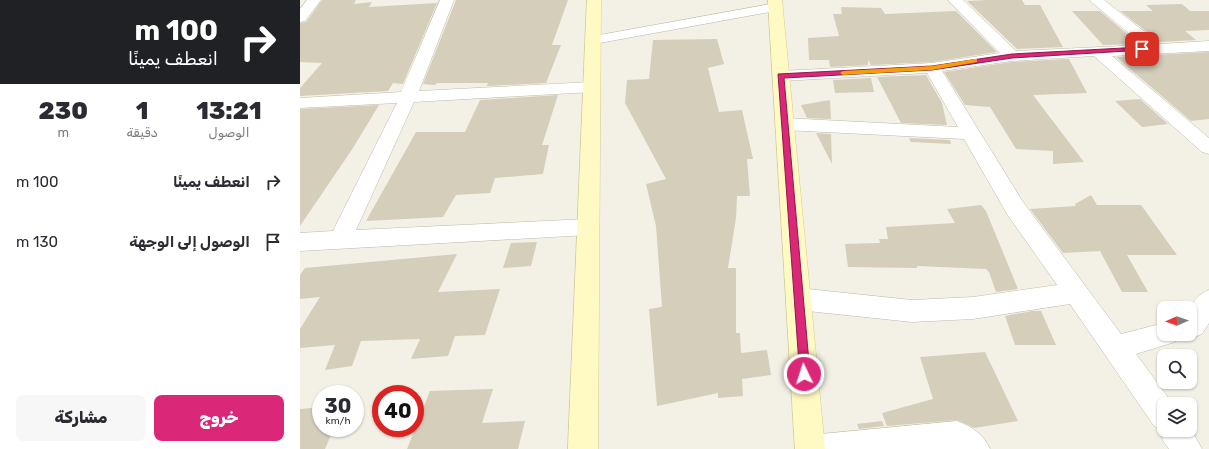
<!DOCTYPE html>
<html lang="ar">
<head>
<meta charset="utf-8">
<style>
  :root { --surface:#fff; --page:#f7f7f7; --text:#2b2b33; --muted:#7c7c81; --accent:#db2777 }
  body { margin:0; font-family:Rubik,Cairo,sans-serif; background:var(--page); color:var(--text); direction:rtl; height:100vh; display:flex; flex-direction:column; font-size:15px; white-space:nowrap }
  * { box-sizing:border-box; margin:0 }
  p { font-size:13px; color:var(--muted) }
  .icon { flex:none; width:22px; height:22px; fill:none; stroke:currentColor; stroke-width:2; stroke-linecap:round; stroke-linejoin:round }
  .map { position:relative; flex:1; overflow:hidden; direction:ltr }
  .details { display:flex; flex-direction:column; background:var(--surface); width:300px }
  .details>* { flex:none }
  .guide { background:#202124; color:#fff; overflow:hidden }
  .needle { width:26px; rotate:268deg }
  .fabs { position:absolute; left:857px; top:301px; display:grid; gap:8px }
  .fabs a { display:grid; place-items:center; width:40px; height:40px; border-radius:8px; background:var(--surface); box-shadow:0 1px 3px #0004; font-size:20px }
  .speed { position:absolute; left:12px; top:385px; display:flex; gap:8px; font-size:20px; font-weight:700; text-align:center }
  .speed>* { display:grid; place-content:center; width:52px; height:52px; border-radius:50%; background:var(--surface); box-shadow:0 1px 3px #0004; line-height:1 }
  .speed small { font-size:10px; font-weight:400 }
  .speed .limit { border:6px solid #d22; background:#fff; color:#111 }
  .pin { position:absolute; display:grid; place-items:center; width:34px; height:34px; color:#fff; margin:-17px; border-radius:8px; box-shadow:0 2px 6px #0006 }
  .me { position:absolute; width:44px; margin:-22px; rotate:356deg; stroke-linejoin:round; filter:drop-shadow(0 0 3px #0008) }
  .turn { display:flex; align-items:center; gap:14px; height:84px; padding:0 16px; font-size:18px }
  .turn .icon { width:52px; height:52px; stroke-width:2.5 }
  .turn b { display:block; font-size:28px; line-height:34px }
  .eta { display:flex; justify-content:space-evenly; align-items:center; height:68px; text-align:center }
  .eta b { font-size:24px; font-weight:800; line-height:28px }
  .action { display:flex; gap:8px; margin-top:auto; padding:8px 16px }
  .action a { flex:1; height:46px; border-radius:8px; background:var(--accent); color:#fff; font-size:16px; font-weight:800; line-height:46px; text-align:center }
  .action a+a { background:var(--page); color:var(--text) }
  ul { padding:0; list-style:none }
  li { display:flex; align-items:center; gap:12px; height:60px; padding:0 16px }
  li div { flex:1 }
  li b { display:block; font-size:15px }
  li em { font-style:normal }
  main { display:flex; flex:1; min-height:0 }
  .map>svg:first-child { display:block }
  .building { fill:#d4cebb }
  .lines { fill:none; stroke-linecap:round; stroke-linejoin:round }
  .street-casing { stroke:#bebaa8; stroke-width:1 }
  .secondary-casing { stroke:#d3cd95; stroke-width:1 }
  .street { fill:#fff; fill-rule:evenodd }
  .secondary { fill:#fffac3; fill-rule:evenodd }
  .route { fill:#db2777; stroke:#8e194d }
  .slow { fill:#f59e0b }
</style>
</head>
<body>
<main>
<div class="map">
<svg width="909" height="449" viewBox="0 0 909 449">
  <rect width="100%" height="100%" fill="#f3f1e5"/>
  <!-- building -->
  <path class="building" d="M22 0H56L54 4 72 2 69 7 137 3 103 84 93 83 88 91 0 96V88L22 63 0 62V23L6 22Z
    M156 0H268L252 45H261L246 83 187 86 188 83H137L135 85 123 84Z
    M687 0H722L725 5H740L763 47 717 49 667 1Z
    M882 4 890 11H909V30L885 31 896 40 860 42 820 11H853L846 5Z
    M541 7 581 8 585 14 656 11 697 52 632 62 571 65 568 60V65L530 67 529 60H509L508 38 539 36 533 14H542Z
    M772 11H800L839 44 803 45Z
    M417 39 424 64 408 68 419 112 442 110 453 159H447L450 196H437L436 218 428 268H436V333H440L441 353 467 350 471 375 442 379 443 396 418 398V393L357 406 349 309 362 307 356 226 346 184 366 179 325 103 327 80 349 79 353 40Z
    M909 52V119L891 121 816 57Z
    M769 59 787 93 733 95 784 162 753 164V151L716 149 690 107 665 105 644 72 712 62Z
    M626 75 642 103 647 125 601 123 577 77Z
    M571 78 574 92 535 93 533 80Z
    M258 95 242 145H249L243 174 195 178 190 193 156 195 143 217 66 221 116 132H165L180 100Z
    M840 99 868 124 842 127 815 101Z
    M530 100 531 119 507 118 501 105Z
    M79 105 53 148 0 226V109Z
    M516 133 531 134 532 164Z
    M609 138 650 140 651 144 611 142Z
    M791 195 797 205H841L877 255H827L848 292H822L800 251 763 253 730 209 776 206 775 204Z
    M681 205 686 211 718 289 696 292 689 272 686 269 617 266V268L548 267 545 244 580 243 579 239H588L586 227 655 223 647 209Z
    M237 242 231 266 203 268 211 243Z
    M157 254 138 292 200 289 185 335 155 336 148 356 111 359 120 339 61 341 52 366 25 370 35 345 0 348V329L20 297 0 299V275L5 268Z
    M732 311H741L756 345H715L705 316Z
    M685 352 718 421 674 428 657 420 587 426 582 413 633 399 620 357Z
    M193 389 182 423 225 421 218 449H107L130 391Z
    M21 407V428H34L25 449H0V409Z
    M582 421 584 426 559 429 557 424Z"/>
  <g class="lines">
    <!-- street casing -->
    <g class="street-casing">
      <path id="street" d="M7 0H21L5 21 0 22V9Z
        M140 0H154L119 91 292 82 298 83 300 87 298 91 292 92 114 102 56 230 288 219 296 221 299 227 296 233 288 235 0 251V233L33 231 97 103 0 108V98L101 92Z
        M648 0H663L716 51 843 45 789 0H804L860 44 909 41V51L812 56 909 138V154L902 152 794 56 712 61 642 71 723 202 821 334 864 323V334H879L875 342 836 354 873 404H864V430H890V427L902 449H869L863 441 860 429 854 426 770 304 673 319 612 322 498 310 489 306 486 299 489 292 498 288 612 300 673 297 757 285 707 214 664 139 484 130 478 128 475 124 478 120 484 118 658 127 627 73 481 81 475 79 473 76 475 73 481 71 632 63 700 53Z
        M476 3 481 4 483 7 481 10 294 44 289 43 287 40 289 37 294 36Z
        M909 290V323L902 334 890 339 881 335 890 334C890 315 888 298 909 290Z
        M657 421C672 427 684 434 690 449H506L510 438 521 434Z"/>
    </g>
    <!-- secondary casing -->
    <g class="secondary-casing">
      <path id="secondary" d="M287 0H301L298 449H268Z
        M468 0H482L525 449H495Z"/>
    </g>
    <!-- street -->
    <use href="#street" class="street"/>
    <!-- secondary -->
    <use href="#secondary" class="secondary"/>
  </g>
  <!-- route -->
  <path class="route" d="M842 47 844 48V50L712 58 632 70 484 78 510 374 508 378 504 380 500 378 478 74 632 66 712 54Z"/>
  <!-- slow -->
  <path class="slow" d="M675 59H677V62L632 70 543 75 540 73 543 71 632 66Z"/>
</svg>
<div class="fabs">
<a><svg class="needle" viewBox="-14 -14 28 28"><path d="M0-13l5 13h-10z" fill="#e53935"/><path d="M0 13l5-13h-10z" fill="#7c7c81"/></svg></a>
<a><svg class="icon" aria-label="search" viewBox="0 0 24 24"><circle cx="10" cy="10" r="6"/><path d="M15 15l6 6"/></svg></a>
<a><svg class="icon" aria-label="layers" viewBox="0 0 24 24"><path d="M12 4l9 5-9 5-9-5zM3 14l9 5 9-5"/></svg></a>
</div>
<div class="speed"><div>30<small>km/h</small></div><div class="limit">40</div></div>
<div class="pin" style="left:842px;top:49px;background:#d93025"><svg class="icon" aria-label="arrive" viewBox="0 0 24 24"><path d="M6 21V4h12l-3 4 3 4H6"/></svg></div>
<svg class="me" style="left:504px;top:374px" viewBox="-20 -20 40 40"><circle r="17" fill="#db2777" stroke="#fff" stroke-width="3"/><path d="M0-11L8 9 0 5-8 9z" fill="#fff"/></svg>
</div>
<section class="details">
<div class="guide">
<div class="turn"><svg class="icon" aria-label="right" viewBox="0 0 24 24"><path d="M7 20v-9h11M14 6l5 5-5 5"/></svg><div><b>100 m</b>انعطف يمينًا</div></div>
</div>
<div class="eta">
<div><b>13:21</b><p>الوصول</p></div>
<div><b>1</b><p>دقيقة</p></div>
<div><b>230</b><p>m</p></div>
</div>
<ul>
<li><svg class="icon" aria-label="right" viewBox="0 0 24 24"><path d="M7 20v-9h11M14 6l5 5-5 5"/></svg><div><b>انعطف يمينًا</b></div><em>100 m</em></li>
<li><svg class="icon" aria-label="arrive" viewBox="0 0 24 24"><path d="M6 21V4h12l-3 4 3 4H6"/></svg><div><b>الوصول إلى الوجهة</b></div><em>130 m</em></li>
</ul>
<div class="action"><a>خروج</a><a>مشاركة</a></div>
</section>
</main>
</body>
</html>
